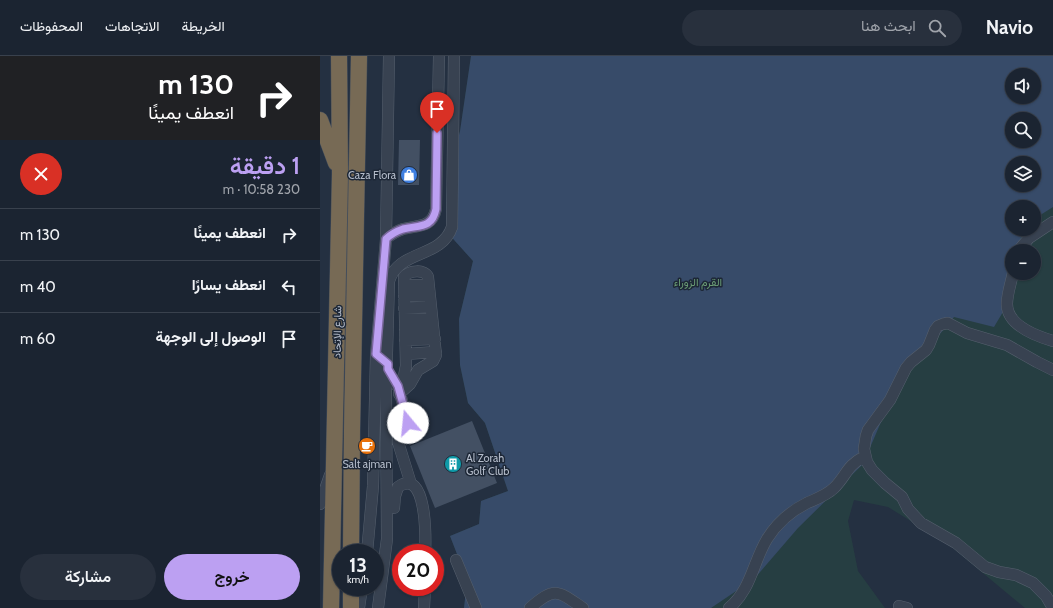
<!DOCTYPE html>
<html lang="ar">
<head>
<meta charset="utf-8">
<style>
  :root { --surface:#1b2431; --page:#28303d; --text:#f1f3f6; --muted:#a0a4ab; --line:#39414d; --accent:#bca0f2 }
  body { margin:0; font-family:Cabin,Vazirmatn,sans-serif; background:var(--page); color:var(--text); direction:rtl; height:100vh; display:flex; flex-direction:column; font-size:15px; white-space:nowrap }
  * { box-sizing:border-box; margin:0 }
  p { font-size:13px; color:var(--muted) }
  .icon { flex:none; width:22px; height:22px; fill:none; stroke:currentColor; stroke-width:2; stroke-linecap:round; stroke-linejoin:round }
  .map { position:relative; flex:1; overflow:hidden; direction:ltr }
  .panel { display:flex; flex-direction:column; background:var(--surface); width:320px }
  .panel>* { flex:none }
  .hud { background:#202124; color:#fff; overflow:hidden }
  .controls { position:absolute; left:685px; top:12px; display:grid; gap:8px }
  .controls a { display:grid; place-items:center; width:36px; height:36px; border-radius:50%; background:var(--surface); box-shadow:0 1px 3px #0004,0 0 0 1px var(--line); font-size:20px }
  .speed { position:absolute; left:12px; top:488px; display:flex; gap:8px; font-size:20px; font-weight:700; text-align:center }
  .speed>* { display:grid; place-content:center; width:52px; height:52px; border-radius:50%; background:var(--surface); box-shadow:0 1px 3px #0004,0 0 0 1px var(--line); line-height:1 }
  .speed small { font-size:10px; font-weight:400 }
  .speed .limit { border:6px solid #d22; background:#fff; color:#111 }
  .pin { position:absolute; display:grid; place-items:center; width:34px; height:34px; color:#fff; margin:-41px -17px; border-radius:50% 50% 50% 0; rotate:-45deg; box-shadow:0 0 4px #0007 }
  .pin .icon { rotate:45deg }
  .me { position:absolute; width:44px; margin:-22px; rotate:343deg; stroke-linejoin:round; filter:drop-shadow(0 0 3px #0008) }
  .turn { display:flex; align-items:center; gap:14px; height:84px; padding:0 20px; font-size:18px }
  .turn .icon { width:52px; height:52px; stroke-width:2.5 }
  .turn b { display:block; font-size:28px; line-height:34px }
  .round { display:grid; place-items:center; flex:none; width:42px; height:42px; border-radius:21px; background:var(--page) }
  .head { display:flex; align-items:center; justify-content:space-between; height:68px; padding:0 20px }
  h1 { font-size:24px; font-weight:600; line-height:30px; color:var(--accent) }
  .primary-button { display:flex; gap:8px; margin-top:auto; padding:8px 20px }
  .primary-button a { flex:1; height:46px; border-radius:24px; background:var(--accent); color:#111; font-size:16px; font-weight:600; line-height:46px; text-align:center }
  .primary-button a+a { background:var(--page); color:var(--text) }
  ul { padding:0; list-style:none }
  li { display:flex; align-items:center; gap:12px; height:52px; padding:0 20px; border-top:1px solid var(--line) }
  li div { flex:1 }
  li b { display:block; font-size:15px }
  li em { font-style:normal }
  header { display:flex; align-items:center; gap:24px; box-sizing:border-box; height:56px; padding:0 20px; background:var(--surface); border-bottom:1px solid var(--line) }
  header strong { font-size:19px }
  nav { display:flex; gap:22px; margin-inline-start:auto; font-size:14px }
  .search { width:280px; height:36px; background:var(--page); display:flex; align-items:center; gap:10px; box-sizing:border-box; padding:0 14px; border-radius:22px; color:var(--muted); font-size:15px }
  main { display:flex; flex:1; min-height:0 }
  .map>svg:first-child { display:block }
  .green { fill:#263e42; fill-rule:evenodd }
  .water { fill:#374b69; fill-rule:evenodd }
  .building { fill:#435063 }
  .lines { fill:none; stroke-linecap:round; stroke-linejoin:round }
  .minor-casing { stroke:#56606e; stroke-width:12 }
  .highway-casing { stroke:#434d5b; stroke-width:17 }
  .minor { stroke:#384251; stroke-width:11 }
  .highway { stroke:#776a55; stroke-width:16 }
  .route-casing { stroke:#7a689d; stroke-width:10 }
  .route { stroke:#bca0f2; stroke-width:7 }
  .labels { text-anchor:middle; stroke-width:3; stroke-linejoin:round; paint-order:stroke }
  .poi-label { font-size:11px; fill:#b5bdcb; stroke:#1d2736; text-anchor:end }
  .park-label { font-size:11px; fill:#6b9d76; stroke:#1d2736 }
  .street-label { font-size:11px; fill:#b5bdcb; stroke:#1d2736 }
</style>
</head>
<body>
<header>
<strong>Navio</strong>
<div class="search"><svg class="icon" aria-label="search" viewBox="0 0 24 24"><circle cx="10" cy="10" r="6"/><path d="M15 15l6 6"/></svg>ابحث هنا</div>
<nav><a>الخريطة</a><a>الاتجاهات</a><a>المحفوظات</a></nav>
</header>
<main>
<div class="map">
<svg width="733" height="552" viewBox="0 0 733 552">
  <rect width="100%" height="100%" fill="#243041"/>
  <!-- green -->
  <path class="green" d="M151 0H733V552H705L628 488 568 451 534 444 528 465 538 515 565 552H144L147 524 130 480 159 468 161 445 188 435 165 367 148 347 140 309 139 263 153 205 126 175 127 129 140 75ZM692 19H714V41H692ZM692 63H714V85H692ZM692 107H714V129H692ZM692 151H714V173H692ZM692 195H714V217H692Z"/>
  <!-- water -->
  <path class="water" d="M151 0H733V151L714 163V151H692V173H702L699 195H692L693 239 674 271 634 261 576 331 543 408 478 472 434 523 391 552H144L147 524 130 480 159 468 161 445 188 435 165 367 148 347 140 309 139 263 153 205 126 175 127 129 140 75ZM692 19H714V41H692ZM692 63H714V85H692ZM692 107H714V129H692Z"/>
  <!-- building -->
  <path class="building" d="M79 84H100L99 129H78Z
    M152 365 177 427 115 452 90 390Z"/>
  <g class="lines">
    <!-- minor casing -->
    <g class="minor-casing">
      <path id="minor" d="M66 183C71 178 77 175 83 173 99 169 112 172 116 153L119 0
        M698 195 709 182 733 166
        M693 217C691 227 687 238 687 248 687 269 716 280 733 285
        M84 229H109
        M84 240H110
        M84 252 111 251
        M85 263H112
        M85 274 113 272
        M85 284 115 283
        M86 298 116 296
        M77 330 84 320 86 310 84 221C89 214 105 213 108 221L116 299 113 305 98 314 90 328 79 338
        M78 330 88 367 87 370 79 378 78 386 91 428
        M0 448 10 419
        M74 452 75 440 78 431C107 410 106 483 105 497
        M47 497 53 430 56 299 66 183 69 0
        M136 504 156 552
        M579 550 587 552
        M39 552 42 531
        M58 552 67 483 66 334 69 225C79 193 121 203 132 171L134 0
        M104 552 105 531
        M210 552C235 530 238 535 263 552
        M409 552C431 534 433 506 447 483 457 467 471 455 487 447 496 443 507 439 514 432 527 419 526 410 545 400
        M733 552 726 540 713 527 696 519 679 516 665 511 636 487 601 467 588 453 582 441 565 427 552 414 547 406 544 393 546 380 548 374 570 344 586 312 591 306 606 294 609 289 615 274 618 270 623 268 628 267 647 277 687 289 717 306 733 314"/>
    </g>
    <!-- highway casing -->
    <g class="highway-casing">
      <path id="highway" d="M0 64 16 107
        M31 497 32 374 39 0
        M31 531V552
        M11 552 20 118 19 0"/>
    </g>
    <!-- minor -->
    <use href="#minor" class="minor"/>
    <!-- highway -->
    <use href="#highway" class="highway"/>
  </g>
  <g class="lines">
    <!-- route casing -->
    <g class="route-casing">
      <path id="route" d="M88 367 78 330 68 313V308L56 298 66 183C71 178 77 175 83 173 99 169 112 173 116 153L117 77"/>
    </g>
    <!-- route -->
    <use href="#route" class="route"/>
  </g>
  <!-- icons -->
  <defs>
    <g id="shop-disc" transform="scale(0.9)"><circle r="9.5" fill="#3f7fe0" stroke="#1d2736"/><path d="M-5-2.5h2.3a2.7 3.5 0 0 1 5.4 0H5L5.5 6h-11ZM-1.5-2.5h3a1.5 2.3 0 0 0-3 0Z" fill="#fff"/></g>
    <g id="cafe-disc" transform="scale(0.9)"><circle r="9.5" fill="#e8710a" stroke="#1d2736"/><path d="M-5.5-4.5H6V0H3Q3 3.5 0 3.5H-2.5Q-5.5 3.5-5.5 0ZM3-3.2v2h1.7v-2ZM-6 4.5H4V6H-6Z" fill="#fff"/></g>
    <g id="building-disc" transform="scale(0.9)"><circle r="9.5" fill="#0f9aa8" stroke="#1d2736"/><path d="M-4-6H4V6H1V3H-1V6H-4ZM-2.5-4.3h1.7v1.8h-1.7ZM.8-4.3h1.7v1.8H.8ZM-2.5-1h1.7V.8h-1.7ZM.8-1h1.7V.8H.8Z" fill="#fff"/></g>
  </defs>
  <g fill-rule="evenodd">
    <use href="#shop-disc" x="89" y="119"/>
    <use href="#cafe-disc" x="47" y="390"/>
    <use href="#building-disc" x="133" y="408"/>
  </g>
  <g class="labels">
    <!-- poi labels -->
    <g class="poi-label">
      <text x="76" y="123">Caza Flora</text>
      <text x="146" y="406" text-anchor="start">Al Zorah<tspan x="146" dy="13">Golf Club</tspan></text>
      <text x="47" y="412" text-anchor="middle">Salt ajman</text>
    </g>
    <!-- park labels -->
    <g class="park-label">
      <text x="378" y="230">القرم الزوراء</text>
    </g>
    <!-- street labels -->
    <g class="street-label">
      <text transform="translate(17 276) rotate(-89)" y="4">شارع الإتحاد</text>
    </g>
  </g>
</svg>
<div class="controls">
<a><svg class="icon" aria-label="sound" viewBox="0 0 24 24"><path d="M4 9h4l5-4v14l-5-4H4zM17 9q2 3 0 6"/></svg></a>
<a><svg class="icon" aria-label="search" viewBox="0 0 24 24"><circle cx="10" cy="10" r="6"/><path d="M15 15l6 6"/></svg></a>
<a><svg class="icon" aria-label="layers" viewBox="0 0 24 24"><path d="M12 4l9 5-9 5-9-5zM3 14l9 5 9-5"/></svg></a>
<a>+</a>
<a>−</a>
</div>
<div class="speed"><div>13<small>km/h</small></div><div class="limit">20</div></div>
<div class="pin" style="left:117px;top:77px;background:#d93025"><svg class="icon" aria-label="arrive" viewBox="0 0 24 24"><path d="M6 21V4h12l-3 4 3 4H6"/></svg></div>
<svg class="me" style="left:88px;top:367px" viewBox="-20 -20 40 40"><circle r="19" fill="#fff"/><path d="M0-13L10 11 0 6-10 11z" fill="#bca0f2"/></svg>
</div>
<section class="panel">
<div class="hud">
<div class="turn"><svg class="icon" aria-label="right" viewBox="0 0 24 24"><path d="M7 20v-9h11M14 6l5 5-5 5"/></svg><div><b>130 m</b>انعطف يمينًا</div></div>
</div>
<div class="head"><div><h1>1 دقيقة</h1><p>230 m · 10:58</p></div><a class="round" style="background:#d93025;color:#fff"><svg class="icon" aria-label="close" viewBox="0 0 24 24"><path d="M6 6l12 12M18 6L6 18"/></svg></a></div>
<ul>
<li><svg class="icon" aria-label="right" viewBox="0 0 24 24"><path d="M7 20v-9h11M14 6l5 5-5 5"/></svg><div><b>انعطف يمينًا</b></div><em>130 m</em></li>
<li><svg class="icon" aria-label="left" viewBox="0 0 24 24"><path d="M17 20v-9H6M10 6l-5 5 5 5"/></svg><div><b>انعطف يسارًا</b></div><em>40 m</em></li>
<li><svg class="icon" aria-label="arrive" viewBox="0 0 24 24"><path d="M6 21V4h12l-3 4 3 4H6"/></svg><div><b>الوصول إلى الوجهة</b></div><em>60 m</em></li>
</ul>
<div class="primary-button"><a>خروج</a><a>مشاركة</a></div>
</section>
</main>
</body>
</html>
